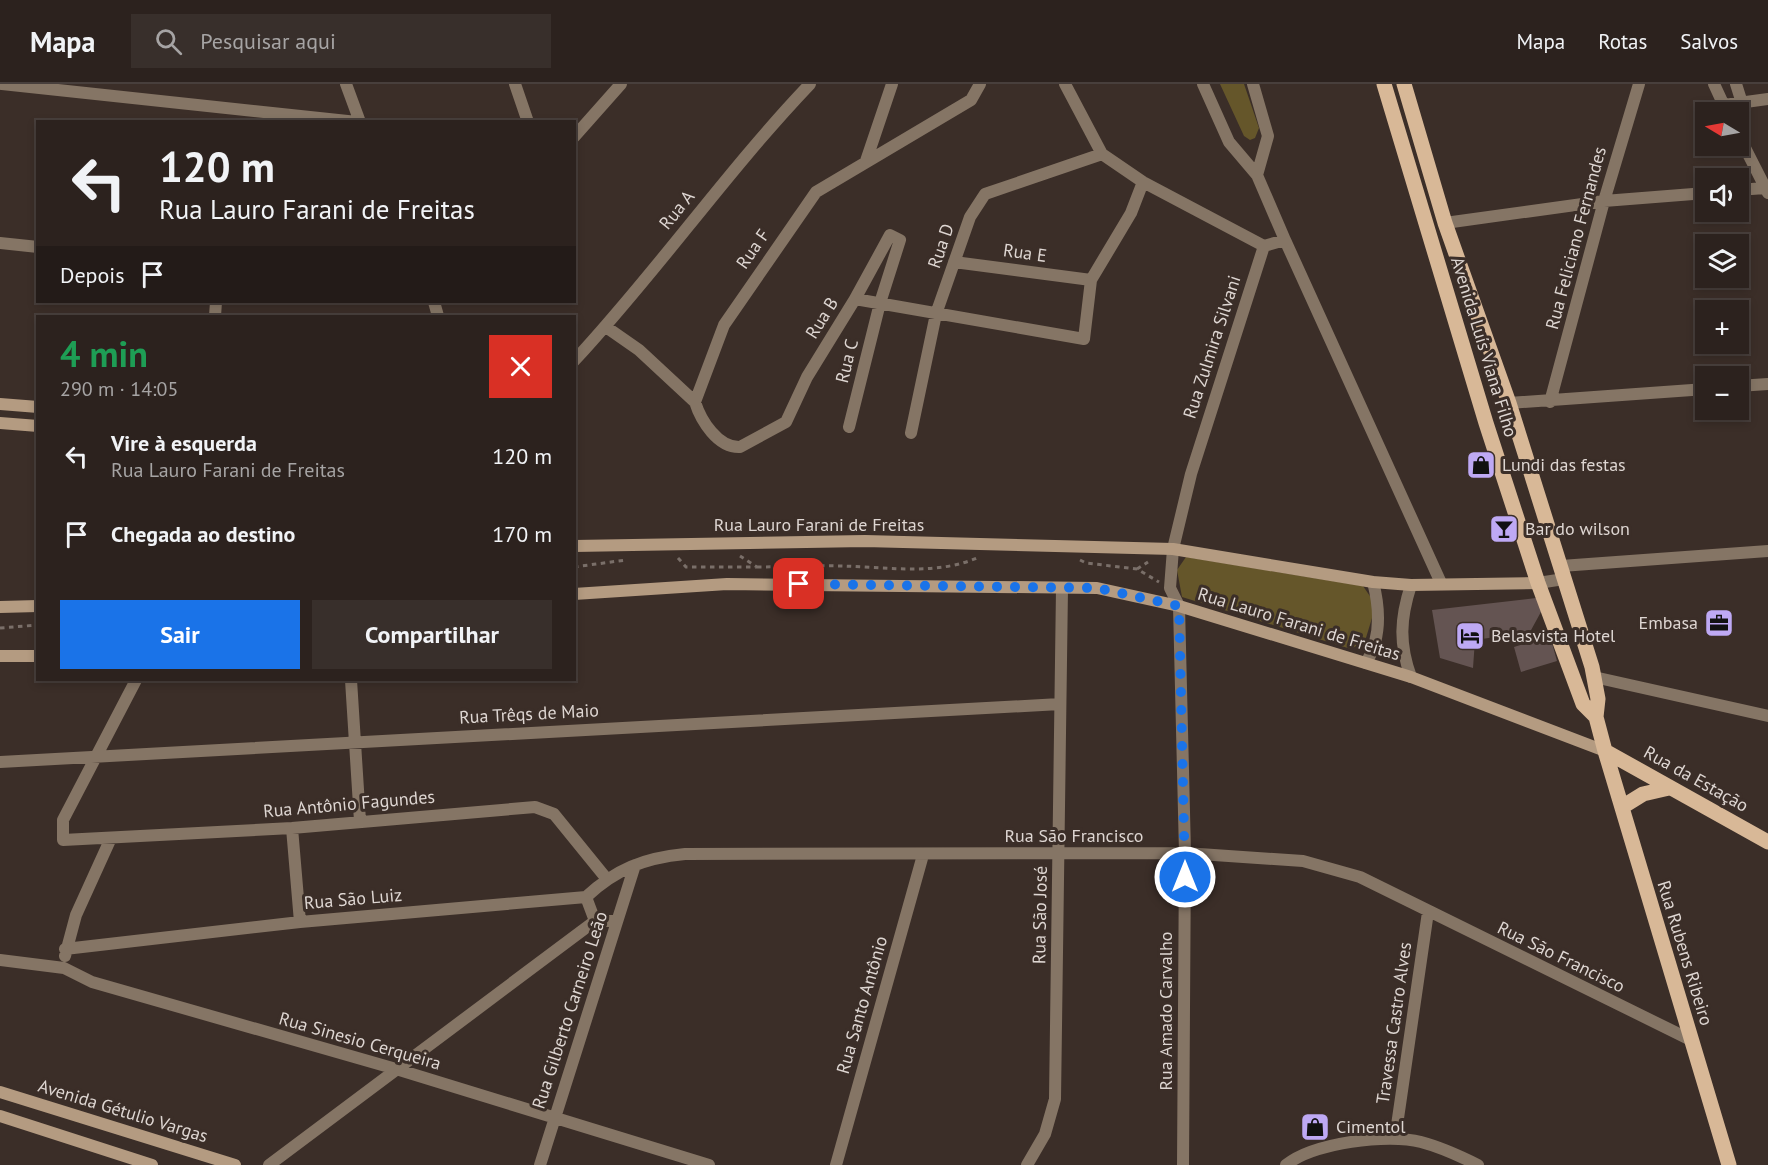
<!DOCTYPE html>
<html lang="pt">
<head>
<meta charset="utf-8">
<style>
  :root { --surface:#2c221e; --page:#382f2b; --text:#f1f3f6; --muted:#a6a4a4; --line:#483f3c; --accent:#1a73e8 }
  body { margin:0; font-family:"PT Sans",sans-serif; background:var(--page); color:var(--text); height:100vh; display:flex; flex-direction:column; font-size:22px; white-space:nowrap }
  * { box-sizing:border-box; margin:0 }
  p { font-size:20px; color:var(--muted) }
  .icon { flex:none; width:33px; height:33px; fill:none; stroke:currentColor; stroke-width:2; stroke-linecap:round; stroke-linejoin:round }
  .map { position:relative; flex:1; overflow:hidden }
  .side { position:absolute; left:36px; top:231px; width:540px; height:366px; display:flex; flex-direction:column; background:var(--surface); border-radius:0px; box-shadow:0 3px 9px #0003,0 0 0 2px var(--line) }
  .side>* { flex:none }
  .banner { position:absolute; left:36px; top:36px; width:540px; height:183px; border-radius:0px; box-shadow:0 3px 9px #0003,0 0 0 2px var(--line); background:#2c221e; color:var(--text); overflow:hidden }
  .needle { width:39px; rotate:280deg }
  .fabs { position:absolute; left:1695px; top:18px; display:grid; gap:12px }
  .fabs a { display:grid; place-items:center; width:54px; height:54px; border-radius:0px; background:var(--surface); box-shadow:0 3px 9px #0003,0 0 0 2px var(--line); font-size:30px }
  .pin { position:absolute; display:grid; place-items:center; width:51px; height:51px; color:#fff; margin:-26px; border-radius:12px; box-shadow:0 3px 9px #0006 }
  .me { position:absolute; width:66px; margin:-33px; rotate:0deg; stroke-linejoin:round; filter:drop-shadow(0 0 4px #0008) }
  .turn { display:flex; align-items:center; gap:21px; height:126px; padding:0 24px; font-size:27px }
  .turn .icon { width:78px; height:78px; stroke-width:2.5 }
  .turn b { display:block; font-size:42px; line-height:51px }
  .then { display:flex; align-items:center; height:57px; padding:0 24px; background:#0003; gap:12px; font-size:22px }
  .round { display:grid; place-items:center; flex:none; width:63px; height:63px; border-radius:0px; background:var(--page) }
  .overview { display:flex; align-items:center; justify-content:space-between; height:102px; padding:0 24px }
  h1 { font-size:36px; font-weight:700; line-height:45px; color:#1e9e55 }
  .primary-button { display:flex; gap:12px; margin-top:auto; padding:12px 24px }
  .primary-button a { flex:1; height:69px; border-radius:0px; background:var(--accent); color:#fff; font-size:24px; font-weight:700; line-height:69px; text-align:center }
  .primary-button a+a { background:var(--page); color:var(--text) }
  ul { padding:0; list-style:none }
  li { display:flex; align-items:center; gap:18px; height:78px; padding:0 24px }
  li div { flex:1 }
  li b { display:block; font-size:22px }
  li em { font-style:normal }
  header { display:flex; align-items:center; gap:36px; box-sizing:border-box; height:84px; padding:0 30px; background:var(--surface); border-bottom:2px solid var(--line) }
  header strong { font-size:28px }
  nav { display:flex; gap:33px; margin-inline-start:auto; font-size:21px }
  .search { width:420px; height:54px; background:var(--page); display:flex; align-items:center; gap:15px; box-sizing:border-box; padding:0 21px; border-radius:0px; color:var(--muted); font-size:22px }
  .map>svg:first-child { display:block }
  .green { fill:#65562a }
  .building { fill:#645452 }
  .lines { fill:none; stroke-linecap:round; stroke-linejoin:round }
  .path { stroke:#7a6f69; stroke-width:3; stroke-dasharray:4.5 4.5; stroke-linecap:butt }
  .street { stroke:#857565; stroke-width:12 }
  .secondary { stroke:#b49b81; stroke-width:12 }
  .primary { stroke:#d8b897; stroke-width:15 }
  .route { stroke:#1a73e8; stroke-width:10; stroke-dasharray:0 18 }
  .labels { text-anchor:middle; stroke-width:6; stroke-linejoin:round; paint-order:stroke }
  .street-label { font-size:18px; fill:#ded6d2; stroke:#3b2e28 }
  .poi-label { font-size:18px; fill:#ded6d2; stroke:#3b2e28; text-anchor:start }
</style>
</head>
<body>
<header>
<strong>Mapa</strong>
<div class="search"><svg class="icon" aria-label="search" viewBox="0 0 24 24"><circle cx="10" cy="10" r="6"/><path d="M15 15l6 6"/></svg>Pesquisar aqui</div>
<nav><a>Mapa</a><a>Rotas</a><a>Salvos</a></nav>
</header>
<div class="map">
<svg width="1768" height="1081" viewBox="0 0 1768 1081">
  <rect width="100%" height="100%" fill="#3b2e28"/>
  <!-- green -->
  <path class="green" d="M1220 0H1244L1259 44 1255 54 1250 56 1244 52Z
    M1186 473 1363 502 1376 521 1365 557 1351 565 1182 513 1177 486Z"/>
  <!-- building -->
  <path class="building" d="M1536 514 1542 526 1530 548 1475 556 1473 584 1440 574 1432 526Z
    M1550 552 1557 577 1521 588 1514 563Z"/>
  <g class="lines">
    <!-- path -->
    <path class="path" d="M678 474 686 483H757L740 472
      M1080 476 1086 479 1137 485 1159 498
      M574 483 626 476
      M757 483C785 483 813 481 841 482 885 483 938 492 979 473
      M1137 485 1148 478
      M0 544 38 541"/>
    <!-- street -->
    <path class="street" d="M2 0 357 38
      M346 0 360 38
      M515 0 528 38
      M1065 0 1102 70 1143 98 1264 162
      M1253 0 1268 52 1257 91
      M1714 0 1726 26
      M1736 0 1742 19
      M1724 21 1768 15
      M1738 50 1768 109
      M574 53 621 0
      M866 77 892 0
      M1738 106 1765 104
      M1445 139 1604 117 1706 109
      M1285 156 1441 499
      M0 159 38 163
      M954 178 1091 196
      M855 215 1084 255 1091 196 1131 129 1143 98
      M434 218 438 232
      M215 232 216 218
      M606 243 639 266 695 318
      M574 277C657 188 726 88 810 0
      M1738 302 1768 300
      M1550 318 1604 117 1639 0
      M1509 319 1706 305
      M849 343 880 219 900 156 890 151 855 215 807 293 786 338 740 363C718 364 701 337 695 318L724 241 816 108 971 16 980 0
      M911 349 936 230 970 133 985 110 1102 70
      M1561 482 1768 467
      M1538 499 1564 495
      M1366 579C1381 555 1380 525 1373 498
      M1411 593C1399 560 1400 535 1411 501
      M1594 593 1768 632
      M136 596 63 736V756L292 744 535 723 554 730 606 794
      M351 596 360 737
      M0 678 1060 620
      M292 744 300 838
      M586 813 595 837
      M65 865 300 838 586 813C616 785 644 774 685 770L1185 769 1303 777 1360 793 1691 956
      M65 872 76 831 111 754
      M0 876 64 884 92 898 396 985 709 1081
      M1395 1055 1428 828
      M269 1081 595 837H617
      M540 1081 635 781
      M836 1081 923 771
      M1027 1081 1045 1050 1055 1015 1062 504
      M1183 1081 1185 769 1179 522 1170 504 1173 465 1191 390 1264 162 1285 156 1257 91 1229 58 1203 0
      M1286 1081C1313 1059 1388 1049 1421 1058 1440 1063 1460 1072 1478 1081"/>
    <!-- secondary -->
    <path class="secondary" d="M0 320 38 323
      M0 339 38 342
      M574 462 865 457 1173 465 1373 498 1411 501 1538 499
      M574 510 727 500 1097 504 1179 522 1411 593 1605 667
      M0 523 38 522
      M0 572H38
      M0 1008 235 1081
      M0 1032 152 1081"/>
    <!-- primary -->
    <path class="primary" d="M1384 0 1486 339 1538 499 1583 620 1596 633
      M1404 0 1445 139 1509 319 1592 583 1598 615 1596 633 1605 667 1729 1081
      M1605 667 1768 758
      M1622 723 1643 710 1669 704"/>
  </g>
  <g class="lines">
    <!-- route -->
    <path class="route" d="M799 500 1097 504 1179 522 1185 793"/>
  </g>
  <!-- icons -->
  <defs>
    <g id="shop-square" transform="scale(1.5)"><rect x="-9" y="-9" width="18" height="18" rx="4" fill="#bea9f4" stroke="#3b2e28"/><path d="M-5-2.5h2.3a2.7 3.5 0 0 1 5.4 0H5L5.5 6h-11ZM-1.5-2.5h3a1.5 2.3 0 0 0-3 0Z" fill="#111"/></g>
    <g id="bar-square" transform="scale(1.5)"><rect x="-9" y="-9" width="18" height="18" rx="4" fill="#bea9f4" stroke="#3b2e28"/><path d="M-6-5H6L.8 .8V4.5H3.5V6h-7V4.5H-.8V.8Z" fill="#111"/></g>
    <g id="office-square" transform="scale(1.5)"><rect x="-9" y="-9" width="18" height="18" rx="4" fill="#bea9f4" stroke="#3b2e28"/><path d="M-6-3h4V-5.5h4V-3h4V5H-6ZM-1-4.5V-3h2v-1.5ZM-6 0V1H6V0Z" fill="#111"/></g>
    <g id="hotel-square" transform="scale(1.5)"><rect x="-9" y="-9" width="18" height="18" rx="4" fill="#bea9f4" stroke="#3b2e28"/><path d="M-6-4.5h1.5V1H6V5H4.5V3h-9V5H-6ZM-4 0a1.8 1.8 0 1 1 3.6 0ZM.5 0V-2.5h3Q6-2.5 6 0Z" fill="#111"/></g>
  </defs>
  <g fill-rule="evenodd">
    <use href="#shop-square" x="1481" y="381"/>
    <use href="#bar-square" x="1504" y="445"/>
    <use href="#office-square" x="1719" y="539"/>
    <use href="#hotel-square" x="1470" y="552"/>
    <use href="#shop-square" x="1315" y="1043"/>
  </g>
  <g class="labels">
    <!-- street labels -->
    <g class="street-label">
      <text transform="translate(677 126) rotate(-51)" y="6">Rua A</text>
      <text transform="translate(1576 154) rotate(-75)" y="6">Rua Feliciano Fernandes</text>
      <text transform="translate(941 162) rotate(-71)" y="6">Rua D</text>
      <text transform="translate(753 165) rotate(-55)" y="6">Rua F</text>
      <text transform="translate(1025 169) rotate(8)" y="6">Rua E</text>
      <text transform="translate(822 234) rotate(-58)" y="6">Rua B</text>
      <text transform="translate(1212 263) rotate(-72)" y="6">Rua Zulmira Silvani</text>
      <text transform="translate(1484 263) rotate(73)" y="6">Avenida Luís Viana Filho</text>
      <text transform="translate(847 277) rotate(-76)" y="6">Rua C</text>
      <text x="819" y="447">Rua Lauro Farani de Freitas</text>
      <text transform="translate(1299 540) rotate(17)" y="6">Rua Lauro Farani de Freitas</text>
      <text transform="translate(529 630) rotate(-3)" y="6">Rua Trêqs de Maio</text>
      <text transform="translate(1696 695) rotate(29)" y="6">Rua da Estação</text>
      <text transform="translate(349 720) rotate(-5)" y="6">Rua Antônio Fagundes</text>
      <text x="1074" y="758">Rua São Francisco</text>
      <text transform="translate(353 815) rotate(-5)" y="6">Rua São Luiz</text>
      <text transform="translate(1040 831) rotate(-89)" y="6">Rua São José</text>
      <text transform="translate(1685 869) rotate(73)" y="6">Rua Rubens Ribeiro</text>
      <text transform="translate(1561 873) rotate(26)" y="6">Rua São Francisco</text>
      <text transform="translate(862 921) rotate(-74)" y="6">Rua Santo Antônio</text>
      <text transform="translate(570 926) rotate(-72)" y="6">Rua Gilberto Carneiro Leão</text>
      <text transform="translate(1166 927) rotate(-90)" y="6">Rua Amado Carvalho</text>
      <text transform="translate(1394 939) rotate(-82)" y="6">Travessa Castro Alves</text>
      <text transform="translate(360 957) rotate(16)" y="6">Rua Sinesio Cerqueira</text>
      <text transform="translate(123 1027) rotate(17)" y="6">Avenida Gétulio Vargas</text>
    </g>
    <!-- poi labels -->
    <g class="poi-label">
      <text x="1502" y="387">Lundi das festas</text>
      <text x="1525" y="451">Bar do wilson</text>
      <text x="1698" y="545" text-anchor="end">Embasa</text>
      <text x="1491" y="558">Belasvista Hotel</text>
      <text x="1336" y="1049">Cimentol</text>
    </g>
  </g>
</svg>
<div class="fabs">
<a><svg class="needle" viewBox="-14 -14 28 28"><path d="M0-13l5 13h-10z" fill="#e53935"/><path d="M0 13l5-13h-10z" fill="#a6a4a4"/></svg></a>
<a><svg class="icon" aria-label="sound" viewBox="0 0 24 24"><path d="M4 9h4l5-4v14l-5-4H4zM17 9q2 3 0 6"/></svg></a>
<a><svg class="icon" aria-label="layers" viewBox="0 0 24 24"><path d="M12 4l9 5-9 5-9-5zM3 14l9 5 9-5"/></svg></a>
<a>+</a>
<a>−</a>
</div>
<div class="pin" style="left:799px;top:500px;background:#d93025"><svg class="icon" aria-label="arrive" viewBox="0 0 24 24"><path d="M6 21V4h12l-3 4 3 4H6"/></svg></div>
<svg class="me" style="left:1185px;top:793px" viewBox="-20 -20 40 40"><circle r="17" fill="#1a73e8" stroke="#fff" stroke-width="3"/><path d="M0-11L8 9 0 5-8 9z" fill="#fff"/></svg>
<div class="banner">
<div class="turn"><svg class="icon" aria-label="left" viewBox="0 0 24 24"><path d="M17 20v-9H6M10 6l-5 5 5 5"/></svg><div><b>120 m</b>Rua Lauro Farani de Freitas</div></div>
<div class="then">Depois<svg class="icon" aria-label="arrive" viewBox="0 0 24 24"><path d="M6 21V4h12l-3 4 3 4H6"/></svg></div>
</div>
<section class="side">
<div class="overview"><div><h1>4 min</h1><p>290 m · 14:05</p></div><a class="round" style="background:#d93025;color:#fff"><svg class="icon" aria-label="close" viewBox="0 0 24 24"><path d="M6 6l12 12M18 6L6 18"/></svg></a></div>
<ul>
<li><svg class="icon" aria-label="left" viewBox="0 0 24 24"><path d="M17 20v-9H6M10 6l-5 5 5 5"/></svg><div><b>Vire à esquerda</b><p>Rua Lauro Farani de Freitas</p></div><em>120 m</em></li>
<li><svg class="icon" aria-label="arrive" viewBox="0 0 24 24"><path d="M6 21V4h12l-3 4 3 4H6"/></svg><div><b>Chegada ao destino</b></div><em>170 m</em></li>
</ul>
<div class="primary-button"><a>Sair</a><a>Compartilhar</a></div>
</section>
</div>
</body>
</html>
